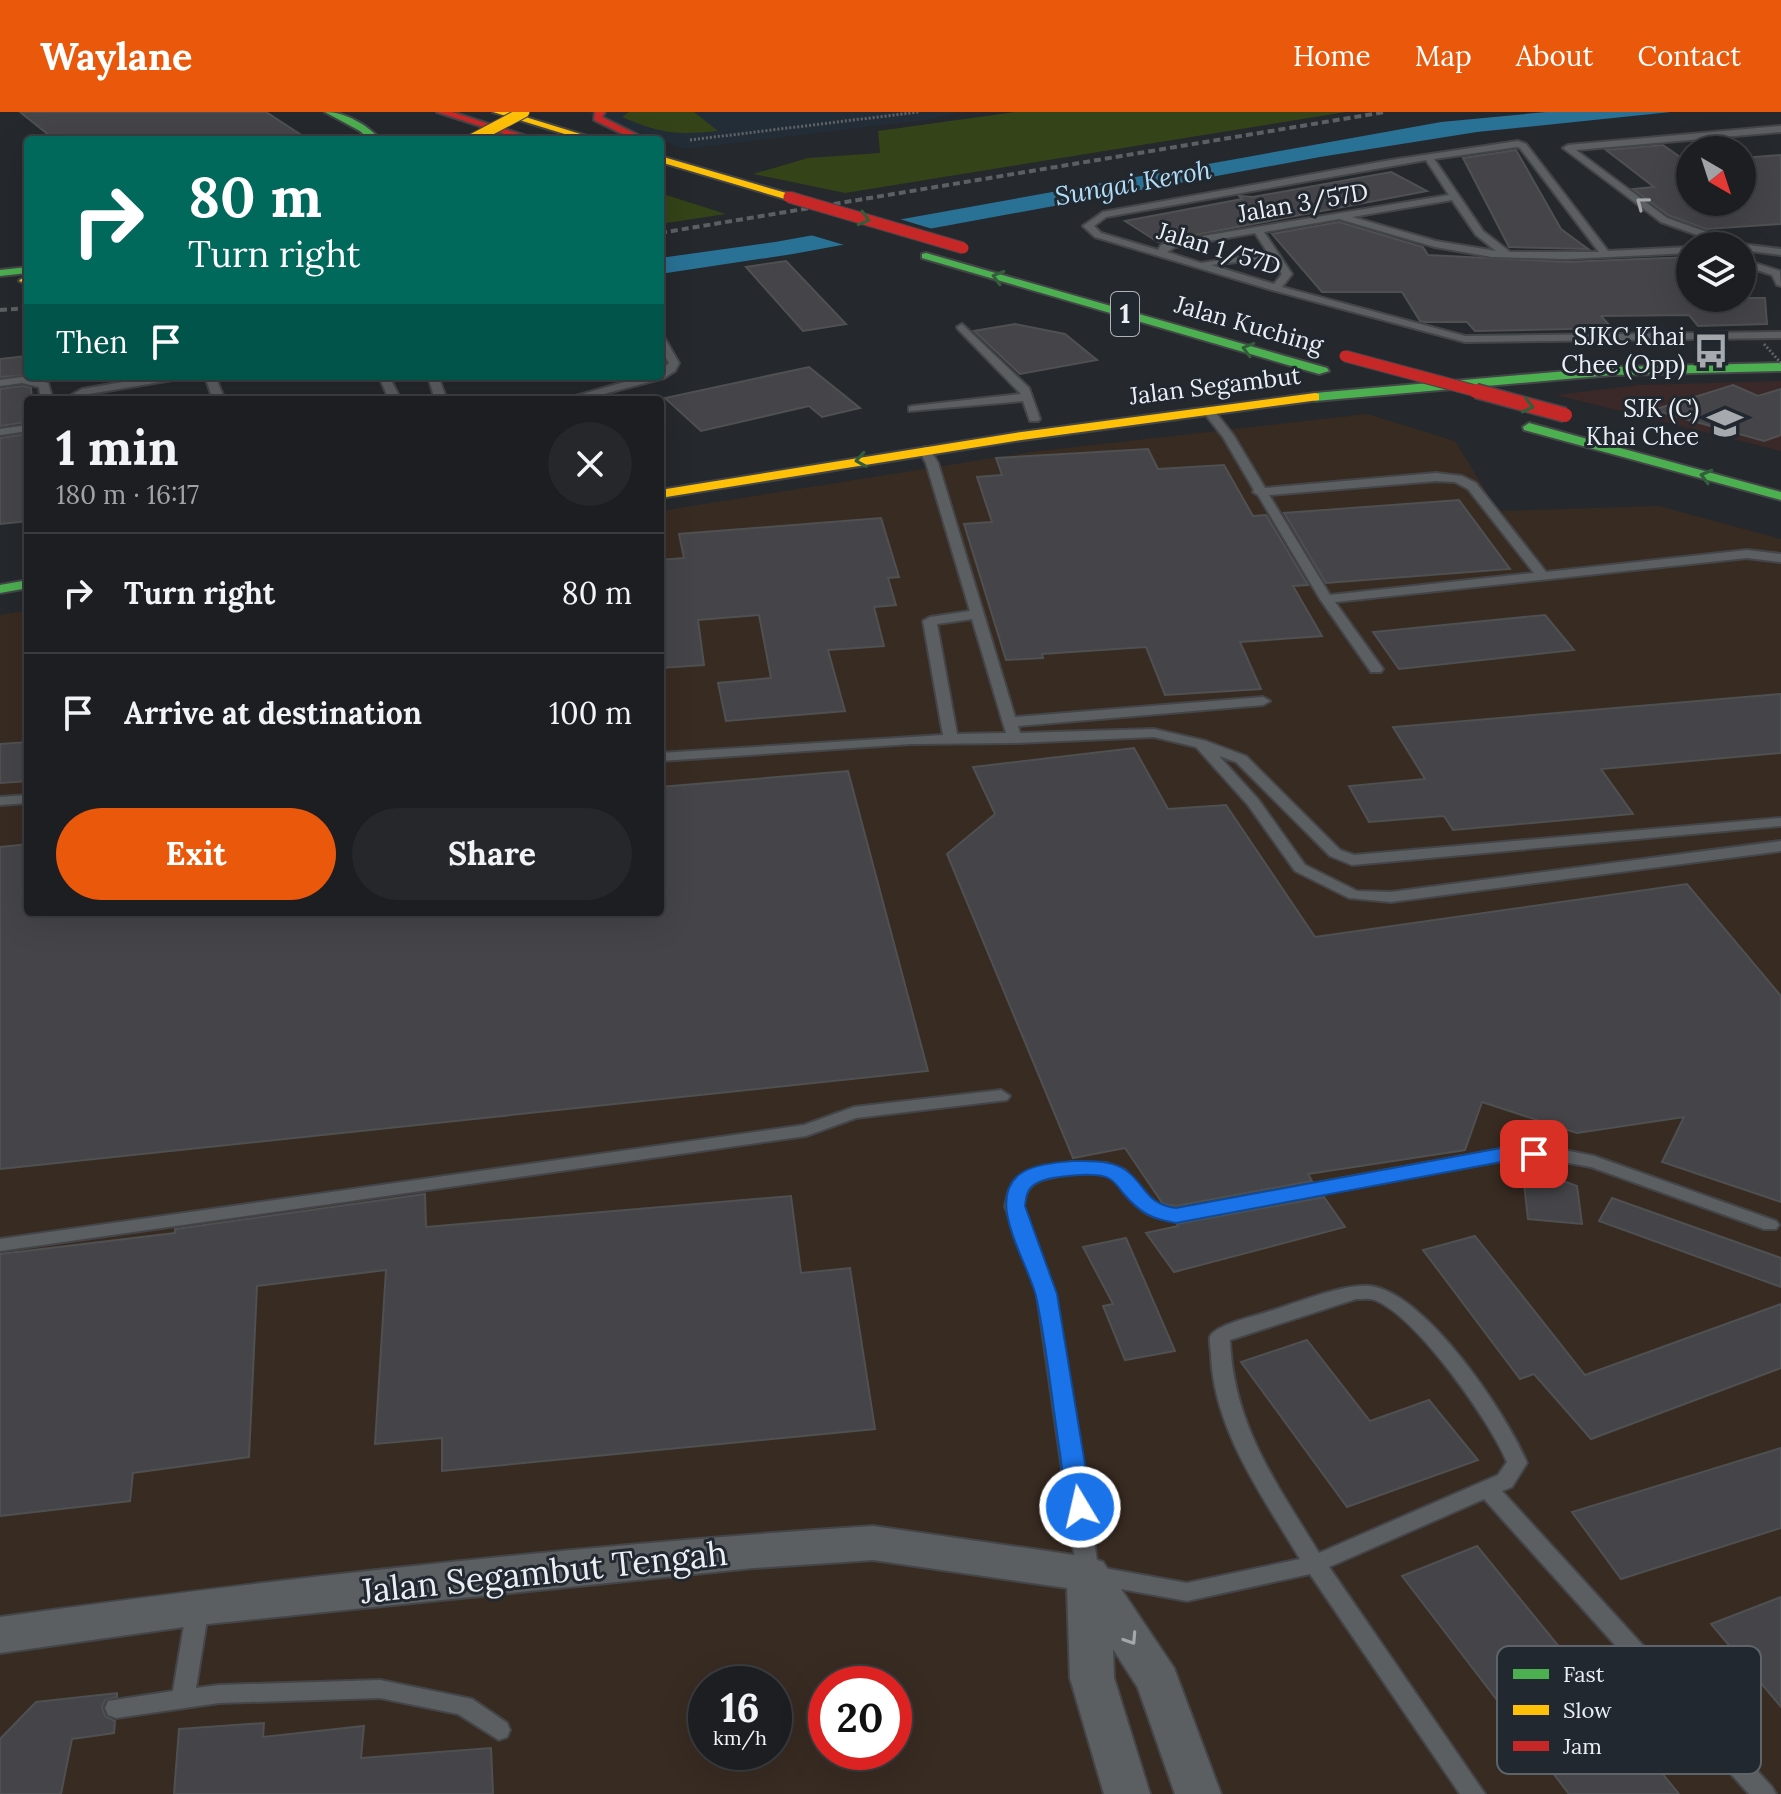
<!DOCTYPE html>
<html lang="en">
<head>
<meta charset="utf-8">
<style>
  :root { --surface:#1c1e21; --page:#25272a; --text:#f1f3f6; --muted:#a0a2a5; --line:#3a3c3f; --accent:#ea580c }
  body { margin:0; font-family:Lora,serif; background:var(--page); color:var(--text); height:100vh; display:flex; flex-direction:column; font-size:30px; white-space:nowrap }
  * { box-sizing:border-box; margin:0 }
  p { font-size:26px; color:var(--muted) }
  .icon { flex:none; width:44px; height:44px; fill:none; stroke:currentColor; stroke-width:2; stroke-linecap:round; stroke-linejoin:round }
  .map { position:relative; flex:1; overflow:hidden }
  .side { position:absolute; left:24px; top:284px; width:640px; height:520px; display:flex; flex-direction:column; background:var(--surface); border-radius:8px; box-shadow:0 8px 32px #0002,0 0 0 2px var(--line) }
  .side>* { flex:none }
  .guide { position:absolute; left:24px; top:24px; width:640px; height:244px; border-radius:8px; box-shadow:0 8px 32px #0002,0 0 0 2px var(--line); background:#00695c; color:#fff; overflow:hidden }
  .needle { width:52px; rotate:141deg }
  .tools { position:absolute; left:1676px; top:24px; display:grid; gap:16px }
  .tools a { display:grid; place-items:center; width:80px; height:80px; border-radius:50%; background:var(--surface); box-shadow:0 8px 32px #0002,0 0 0 2px var(--line); font-size:40px }
  .speed { position:absolute; left:688px; top:1554px; display:flex; gap:16px; font-size:40px; font-weight:700; text-align:center }
  .speed>* { display:grid; place-content:center; width:104px; height:104px; border-radius:50%; background:var(--surface); box-shadow:0 8px 32px #0002,0 0 0 2px var(--line); line-height:1 }
  .speed small { font-size:20px; font-weight:400 }
  .speed .limit { border:12px solid #d22; background:#fff; color:#111 }
  .pin { position:absolute; display:grid; place-items:center; width:68px; height:68px; color:#fff; margin:-34px; border-radius:16px; box-shadow:0 4px 12px #0006 }
  .me { position:absolute; width:88px; margin:-44px; rotate:351deg; stroke-linejoin:round; filter:drop-shadow(0 0 6px #0008) }
  .turn { display:flex; align-items:center; gap:28px; height:168px; padding:0 32px; font-size:36px }
  .turn .icon { width:104px; height:104px; stroke-width:2.5 }
  .turn b { display:block; font-size:56px; line-height:68px }
  .then { display:flex; align-items:center; height:76px; padding:0 32px; background:#0003; gap:16px; font-size:30px }
  .round { display:grid; place-items:center; flex:none; width:84px; height:84px; border-radius:42px; background:var(--page) }
  .summary { display:flex; align-items:center; justify-content:space-between; height:136px; padding:0 32px }
  h1 { font-size:48px; font-weight:700; line-height:60px }
  .action { display:flex; gap:16px; margin-top:auto; padding:16px 32px }
  .action a { flex:1; height:92px; border-radius:48px; background:var(--accent); color:#fff; font-size:32px; font-weight:700; line-height:92px; text-align:center }
  .action a+a { background:var(--page); color:var(--text) }
  ul { padding:0; list-style:none }
  li { display:flex; align-items:center; gap:24px; height:120px; padding:0 32px; border-top:2px solid var(--line) }
  li div { flex:1 }
  li b { display:block; font-size:30px }
  li em { font-style:normal }
  header { display:flex; align-items:center; gap:48px; box-sizing:border-box; height:112px; padding:0 40px; background:var(--accent); color:#fff }
  header strong { font-size:38px }
  nav { display:flex; gap:44px; margin-inline-start:auto; font-size:28px }
  .map>svg:first-child { display:block }
  .built { fill:#232d37 }
  .industrial { fill:#382b22; fill-rule:evenodd }
  .education { fill:#3a2928 }
  .green { fill:#344318 }
  .water { fill:#297195 }
  .pier { fill:#25282c }
  .building { fill:#454448; stroke:#4f5052; stroke-width:2 }
  .lines { fill:none; stroke-linecap:round; stroke-linejoin:round }
  .lane-casing { stroke:#434549; stroke-width:4 }
  .street-casing { stroke:#434549; stroke-width:4 }
  .fast-casing { stroke:#434549; stroke-width:4 }
  .slow-casing { stroke:#434549; stroke-width:4 }
  .jam-casing { stroke:#434549; stroke-width:4 }
  .path { stroke:#606365; stroke-width:3; stroke-dasharray:2 2; stroke-linecap:butt }
  .lane { fill:#5c5f62; fill-rule:evenodd }
  .street { fill:#5c5f62; fill-rule:evenodd }
  .fast { fill:#4caf50; fill-rule:evenodd }
  .slow { fill:#ffc107; fill-rule:evenodd }
  .jam { fill:#c62828; fill-rule:evenodd }
  .rail { stroke:#5c5f63; stroke-width:4; stroke-dasharray:7 4; stroke-linecap:butt }
  .slow-bridge-casing { stroke:#434549; stroke-width:13; stroke-linecap:butt }
  .jam-bridge-far1-casing { stroke:#434549; stroke-width:13; stroke-linecap:butt }
  .jam-bridge-casing { stroke:#434549; stroke-width:17; stroke-linecap:butt }
  .path-bridge { stroke:#606365; stroke-width:3; stroke-dasharray:2 2; stroke-linecap:butt }
  .slow-bridge { stroke:#ffc107; stroke-width:11 }
  .jam-bridge-far1 { stroke:#c62828; stroke-width:11 }
  .jam-bridge { stroke:#c62828; stroke-width:14 }
  .oneway { stroke:#a4a7aa }
  .oneway2 { stroke:#335e3c }
  .route { fill:#1a73e8; stroke:#114b97; stroke-width:2 }
  .labels { text-anchor:middle; stroke-width:6; stroke-linejoin:round; paint-order:stroke }
  .far-street-label { font-size:24px; fill:#ebeff3; stroke:#22282f }
  .far-poi-label { font-size:24px; fill:#ebeff3; stroke:#22282f; text-anchor:end }
  .far-water-label { font-size:26px; font-style:italic; fill:#b0ddf8; stroke:#22282f }
  .shield { fill:#22282f; stroke:#afb3b8; stroke-width:2 }
  .shield-label { font-size:26px; font-weight:bold; fill:#ebeff3 }
  .near-street-label { font-size:34px; fill:#ebeff3; stroke:#22282f }
  .key { fill:#22282f; stroke:#5e646a; stroke-width:2 }
  .key-label { font-size:22px; fill:#ebeff3 }
</style>
</head>
<body>
<header>
<strong>Waylane</strong>
<nav><a>Home</a><a>Map</a><a>About</a><a>Contact</a></nav>
</header>
<div class="map">
<svg width="1781" height="1682" viewBox="0 0 1781 1682">
  <rect width="100%" height="100%" fill="#25282c"/>
  <!-- built -->
  <path class="built" d="M585 0H960L926 8 684 37Z"/>
  <!-- industrial -->
  <path class="industrial" d="M1367 302 1455 329 1498 399 1659 394 1781 427V1682H0V503L28 498V800H660V399L1031 340ZM706 1572H774V1640H706ZM826 1572H894V1640H826Z"/>
  <!-- education -->
  <path class="education" d="M1781 269V339L1556 283 1639 273Z"/>
  <!-- green -->
  <path class="green" d="M629 0H694L718 19C676 23 662 22 622 5Z
    M1015 0H1346L845 81 753 62 808 46 880 41 878 19Z
    M660 81 726 102 660 112Z"/>
  <!-- water -->
  <path class="water" d="M1546 0H1671L1477 20 1320 45 793 142 660 162V146L775 130 1441 10Z"/>
  <!-- pier -->
  <path class="pier" d="M893 105 939 119 851 135 804 121Z"/>
  <!-- building -->
  <path class="building" d="M20 0H266L309 28H55Z
    M1663 33 1690 52V90H1742V46L1781 43V112L1706 117 1668 103 1633 77 1654 75 1606 38Z
    M1516 38 1561 117 1588 137 1509 135 1463 46Z
    M1391 60 1427 79 1158 130 1125 109 1242 87 1239 84 1253 85Z
    M1339 110 1423 135 1428 143 1566 150 1690 145V186H1765L1767 212 1698 214 1689 203 1601 204 1612 216 1475 219 1467 210H1425L1420 209 1402 180H1322L1272 122Z
    M786 149 846 212 803 219 746 155Z
    M1015 212 1065 222 1097 248 1020 262 974 219Z
    M26 244 28 263 0 265V247Z
    M809 255 860 296 822 305 809 294 701 319 665 286Z
    M1733 273 1758 284 1781 277V323L1764 329 1653 298Z
    M22 274 31 276 32 288H28V310L0 314V277Z
    M28 322V409L0 412V326Z
    M1148 337 1158 357 1224 353 1253 404 1266 403 1308 473 1293 474 1322 524 1240 530 1261 577 1165 583 1146 535 1042 542 1043 546 1006 548 964 412 992 410 977 365 1002 363 996 346Z
    M1459 388 1510 457 1326 471 1284 401Z
    M881 406 899 465 888 466 896 493 874 495 884 534 828 538 845 599 726 609 718 571 771 566 759 503 698 508 704 553 660 556V448L684 446 679 422Z
    M1545 503 1574 538 1399 557 1373 520Z
    M1781 582V641L1601 657 1633 702 1453 718 1444 704 1369 710 1349 674 1425 667 1393 615Z
    M28 630V669L0 671V632Z
    M1134 636 1168 697 1226 693 1315 825 1687 772 1781 884V1090L1662 1050 1684 1005 1577 1021 1482 990 1465 1038 1308 1062 1312 1069 1176 1094 1163 1092 1125 1036 1073 1046 947 742 995 702 973 655Z
    M848 659 928 959 0 1057V735L28 732V800H660V675Z
    M1522 1054 1577 1074 1582 1112 1528 1107Z
    M425 1082 426 1115 791 1084 801 1161 850 1156 875 1317 442 1359V1326L375 1332 386 1158 257 1174 249 1345 133 1361 130 1389 0 1404V1142L175 1121V1117Z
    M1324 1085 1345 1115 1174 1160 1146 1121 1178 1114 1177 1112Z
    M1612 1086 1781 1146V1175L1599 1109Z
    M1475 1124 1585 1263 1781 1192V1256L1591 1327 1534 1262 1520 1267 1423 1138Z
    M1126 1126 1175 1239 1125 1248 1103 1194 1113 1192 1083 1135Z
    M1307 1228 1370 1309 1429 1288 1478 1348 1347 1395 1241 1250Z
    M1781 1336V1416L1621 1467 1572 1400Z
    M1477 1434 1679 1682H1569L1402 1464Z
    M1781 1485V1595L1711 1512Z
    M117 1581V1585L105 1588 102 1595 105 1604 115 1609 114 1621 72 1627 61 1682H0V1627L36 1590Z
    M264 1611 263 1625 364 1614 361 1646 491 1636 493 1682H174L179 1617Z"/>
  <g class="lines">
    <!-- lane casing -->
    <g class="lane-casing">
      <path id="lane" d="M1781 14V20L1576 38 1667 106 1741 132 1781 137V143L1742 138V134H1728L1661 110 1563 36 1568 33Z
        M1518 29 1526 32 1608 139 1690 135V141L1566 147 1492 145 1435 135 1339 107 1264 120 1292 162 1282 175 1465 224 1781 220V226L1465 230 1272 178 1095 125 1083 114 1103 100 1391 48ZM1517 35 1520 36 1599 140H1510L1483 119 1434 47ZM1426 48 1449 83 1173 129 1161 133 1158 138 1101 121 1094 114 1106 105ZM1452 88 1476 123 1496 139 1436 129 1352 105ZM1255 121 1268 141 1201 151 1167 140 1175 135ZM1272 146 1282 162 1274 172 1211 153Z
        M1742 147 1780 159 1781 174 1777 173 1772 163 1742 153Z
        M962 212 1029 276 1040 307 1038 309H1030L1023 289 909 299V295L913 294 1021 282 958 217 957 215Z
        M660 224 664 225 679 251 675 259 664 266 581 288H562L645 264H660V259L669 251 660 236Z
        M158 264H183L178 267 89 282 77 288H63L82 277Z
        M205 264H215L225 288H213Z
        M379 264H389L401 288H389Z
        M428 264H438L447 288H435Z
        M22 265 48 271 53 288H41L39 275 22 271 0 274V268Z
        M1208 295 1212 296 1234 324 1265 376 1436 361 1462 364 1476 371 1546 460 1747 438 1781 442V450L1747 446 1335 490 1383 557 1381 560H1371L1320 487 1258 383 1253 380 1254 378 1223 325 1202 298ZM1436 369 1455 370 1468 377 1534 461 1330 483 1269 383Z
        M28 313V319L0 323V317Z
        M925 335 929 336 938 351 1015 605 1263 585 1270 589 1263 593 1018 614 1020 621 1154 617 1206 629 1246 644 1340 738 1354 743 1781 706V714L1352 753 1330 744 1236 650 1219 644 1258 687 1305 753 1357 779 1391 780 1781 729V739L1391 790 1349 786 1295 759 1248 693 1196 635 1154 625 1015 631 911 632 660 649V641L943 623 923 509 930 505 970 499 926 351 919 338ZM972 507 1006 621 957 622 937 512Z
        M28 683V691L0 693V685Z
        M1001 978 1010 984 1007 988 856 1006 806 1024 0 1139V1127L804 1013 854 995Z
        M1501 1037 1569 1039 1594 1044 1776 1109 1779 1113 1776 1117H1764L1591 1055 1569 1051 1501 1049 1176 1109C1149 1106 1142 1101 1124 1080 1121 1076 1117 1069 1112 1066 1100 1057 1045 1063 1034 1072 1026 1078 1025 1085 1023 1094L1055 1182 1098 1455 1187 1471 1300 1447C1263 1385 1214 1318 1211 1243 1211 1238 1209 1230 1210 1225 1213 1214 1254 1204 1264 1201 1291 1193 1344 1171 1370 1174 1425 1180 1507 1302 1527 1351L1512 1375 1502 1379 1772 1675 1776 1682H1749L1484 1387 1329 1455 1485 1682H1460L1310 1462 1187 1489 1088 1471 1080 1468 1077 1462 1037 1182 1005 1094 1009 1078 1024 1061 1030 1059 1071 1050 1106 1051 1125 1058 1150 1088 1161 1095 1176 1097ZM1356 1187C1362 1187 1369 1186 1375 1188 1417 1205 1490 1309 1507 1350L1498 1363 1319 1441C1276 1371 1233 1312 1230 1228Z
        M198 1486 206 1489 209 1495 196 1576 219 1573 380 1568 472 1587 507 1611 510 1618 507 1625 499 1628 458 1602 380 1586 219 1591 116 1606 108 1603 105 1596 108 1589 173 1579 187 1495 190 1489Z"/>
    </g>
    <!-- street casing -->
    <g class="street-casing">
      <path id="street" d="M873 1414 1088 1445 1103 1450 1174 1556 1221 1682H1175L1138 1576 1113 1537 1114 1566 1150 1682H1104L1070 1566 1067 1476 873 1448 753 1456 198 1513 0 1541V1505C289 1465 581 1433 873 1414Z"/>
    </g>
    <!-- fast casing -->
    <g class="fast-casing">
      <path id="fast" d="M325 0C346 0 367 13 381 28H370L360 19Z
        M926 141 1327 256 1329 259 1319 262 922 146V142Z
        M28 155V161L0 164V158Z
        M1781 251V259L1612 263 1315 289 1309 285 1315 281 1612 255Z
        M1529 311 1781 380V388L1524 318 1523 315Z
        M28 468V476L0 481V473Z"/>
    </g>
    <!-- slow casing -->
    <g class="slow-casing">
      <path id="slow" d="M493 0H509L600 28H584Z
        M660 44 793 83 794 85 785 87 660 50Z
        M28 166V172L19 169 21 167Z
        M1315 281 1319 282V288L1015 329 660 386V378L1015 321Z"/>
    </g>
    <!-- jam casing -->
    <g class="jam-casing">
      <path id="jam" d="M437 0H452L529 25 520 27Z
        M595 0H605L602 5 648 28H635L594 8Z"/>
    </g>
    <!-- path -->
    <path class="path" d="M690 28 919 0"/>
    <!-- lane -->
    <use href="#lane" class="lane"/>
    <!-- street -->
    <use href="#street" class="street"/>
    <!-- fast -->
    <use href="#fast" class="fast"/>
    <!-- slow -->
    <use href="#slow" class="slow"/>
    <!-- jam -->
    <use href="#jam" class="jam"/>
    <!-- rail -->
    <path class="rail" d="M660 121 1385 0
      M0 198 28 196"/>
    <!-- slow-bridge casing -->
    <g class="slow-bridge-casing">
      <path id="slow-bridge" d="M471 28 524 0"/>
    </g>
    <!-- jam-bridge-far1 casing -->
    <g class="jam-bridge-far1-casing">
      <path id="jam-bridge-far1" d="M789 85 963 136
        M1345 244 1483 281"/>
    </g>
    <!-- jam-bridge casing -->
    <g class="jam-bridge-casing">
      <path id="jam-bridge" d="M1476 279 1565 303"/>
    </g>
    <!-- path-bridge -->
    <path class="path-bridge" d="M1764 232 1781 251"/>
    <!-- slow-bridge -->
    <use href="#slow-bridge" class="slow-bridge"/>
    <!-- jam-bridge-far1 -->
    <use href="#jam-bridge-far1" class="jam-bridge-far1"/>
    <!-- jam-bridge -->
    <use href="#jam-bridge" class="jam-bridge"/>
  </g>
  <!-- one-way arrows -->
  <defs><path id="oneway-chevron" d="M-2-3.5L2.5 0L-2 3.5" fill="none" stroke-width="1.6" stroke-linecap="round" stroke-linejoin="round" transform="scale(2)"/></defs>
  <g class="oneway">
    <use href="#oneway-chevron" transform="translate(1642 91) rotate(-143)"/>
    <use href="#oneway-chevron" transform="translate(1131 1527) rotate(57)"/>
  </g>
  <g class="oneway2">
    <use href="#oneway-chevron" transform="translate(864 107) rotate(16)"/>
    <use href="#oneway-chevron" transform="translate(998 165) rotate(-164)"/>
    <use href="#oneway-chevron" transform="translate(1248 237) rotate(-164)"/>
    <use href="#oneway-chevron" transform="translate(1528 294) rotate(15)"/>
    <use href="#oneway-chevron" transform="translate(861 348) rotate(171)"/>
    <use href="#oneway-chevron" transform="translate(1706 364) rotate(-165)"/>
  </g>
  <!-- route -->
  <path class="route" d="M1534 1035 1541 1037 1544 1042 1541 1047 1501 1050 1176 1111C1151 1107 1139 1100 1123 1081 1119 1076 1115 1070 1110 1067 1098 1059 1047 1064 1035 1072 1027 1077 1026 1085 1025 1094L1057 1182 1092 1395 1089 1401 1080 1404 1072 1401C1063 1384 1063 1360 1060 1341 1052 1289 1047 1235 1036 1184 1028 1150 982 1085 1023 1060 1042 1048 1105 1044 1124 1057 1146 1071 1144 1092 1176 1096L1501 1036Z"/>
  <!-- icons -->
  <defs>
    <g id="bus-bare" transform="scale(2.76)"><path d="M-5-6H5V4H4V6H2V4H-2V6H-4V4H-5ZM-3.5-4V0h7V-4ZM-3.5 1.2v1.5H-2V1.2ZM2 1.2v1.5H3.5V1.2Z" fill="#a6a9ad" stroke="#22282f" stroke-width="2.5" paint-order="stroke"/></g>
    <g id="school-bare" transform="scale(2.76)"><path d="M0-5L7-2L0 1L-7-2ZM-4 1L0 2.5L4 1V4Q0 6-4 4Z" fill="#a6a9ad" stroke="#22282f" stroke-width="2.5" paint-order="stroke"/></g>
  </defs>
  <g fill-rule="evenodd">
    <use href="#bus-bare" x="1711" y="239"/>
    <use href="#school-bare" x="1725" y="311"/>
  </g>
  <g class="labels">
    <!-- far-street labels -->
    <g class="far-street-label">
      <text transform="translate(1303 91) rotate(-10)" y="8">Jalan 3/57D</text>
      <text transform="translate(1219 137) rotate(17)" y="8">Jalan 1/57D</text>
      <text transform="translate(1249 213) rotate(16)" y="8">Jalan Kuching</text>
      <text transform="translate(1215 274) rotate(-7)" y="8">Jalan Segambut</text>
    </g>
    <!-- far-poi labels -->
    <g class="far-poi-label">
      <text x="1685" y="233">SJKC Khai<tspan x="1685" dy="28">Chee (Opp)</tspan></text>
      <text x="1699" y="305">SJK (C)<tspan x="1699" dy="28">Khai Chee</tspan></text>
    </g>
    <!-- far-water labels -->
    <g class="far-water-label">
      <text transform="translate(1133 71) rotate(-10)" y="9">Sungai Keroh</text>
    </g>
    <!-- shield labels -->
    <rect class="shield" x="1111" y="180" width="28" height="44" rx="6"/>
    <g class="shield-label">
      <text x="1125" y="211">1</text>
    </g>
    <!-- near-street labels -->
    <g class="near-street-label">
      <text transform="translate(544 1460) rotate(-6)" y="12">Jalan Segambut Tengah</text>
    </g>
  </g>
  <!-- legend -->
  <rect x="1497" y="1534" width="264" height="128" rx="12" class="key"/>
  <rect x="1513" y="1557" width="36" height="10" fill="#4caf50"/>
  <rect x="1513" y="1593" width="36" height="10" fill="#ffc107"/>
  <rect x="1513" y="1629" width="36" height="10" fill="#c62828"/>
  <g class="key-label">
    <text x="1563" y="1570">Fast</text>
    <text x="1563" y="1606">Slow</text>
    <text x="1563" y="1642">Jam</text>
  </g>
</svg>
<div class="tools">
<a><svg class="needle" viewBox="-14 -14 28 28"><path d="M0-13l5 13h-10z" fill="#e53935"/><path d="M0 13l5-13h-10z" fill="#a0a2a5"/></svg></a>
<a><svg class="icon" aria-label="layers" viewBox="0 0 24 24"><path d="M12 4l9 5-9 5-9-5zM3 14l9 5 9-5"/></svg></a>
</div>
<div class="speed"><div>16<small>km/h</small></div><div class="limit">20</div></div>
<div class="pin" style="left:1534px;top:1042px;background:#d93025"><svg class="icon" aria-label="arrive" viewBox="0 0 24 24"><path d="M6 21V4h12l-3 4 3 4H6"/></svg></div>
<svg class="me" style="left:1080px;top:1395px" viewBox="-20 -20 40 40"><circle r="17" fill="#1a73e8" stroke="#fff" stroke-width="3"/><path d="M0-11L8 9 0 5-8 9z" fill="#fff"/></svg>
<div class="guide">
<div class="turn"><svg class="icon" aria-label="right" viewBox="0 0 24 24"><path d="M7 20v-9h11M14 6l5 5-5 5"/></svg><div><b>80 m</b>Turn right</div></div>
<div class="then">Then<svg class="icon" aria-label="arrive" viewBox="0 0 24 24"><path d="M6 21V4h12l-3 4 3 4H6"/></svg></div>
</div>
<section class="side">
<div class="summary"><div><h1>1 min</h1><p>180 m · 16:17</p></div><a class="round"><svg class="icon" aria-label="close" viewBox="0 0 24 24"><path d="M6 6l12 12M18 6L6 18"/></svg></a></div>
<ul>
<li><svg class="icon" aria-label="right" viewBox="0 0 24 24"><path d="M7 20v-9h11M14 6l5 5-5 5"/></svg><div><b>Turn right</b></div><em>80 m</em></li>
<li><svg class="icon" aria-label="arrive" viewBox="0 0 24 24"><path d="M6 21V4h12l-3 4 3 4H6"/></svg><div><b>Arrive at destination</b></div><em>100 m</em></li>
</ul>
<div class="action"><a>Exit</a><a>Share</a></div>
</section>
</div>
</body>
</html>
